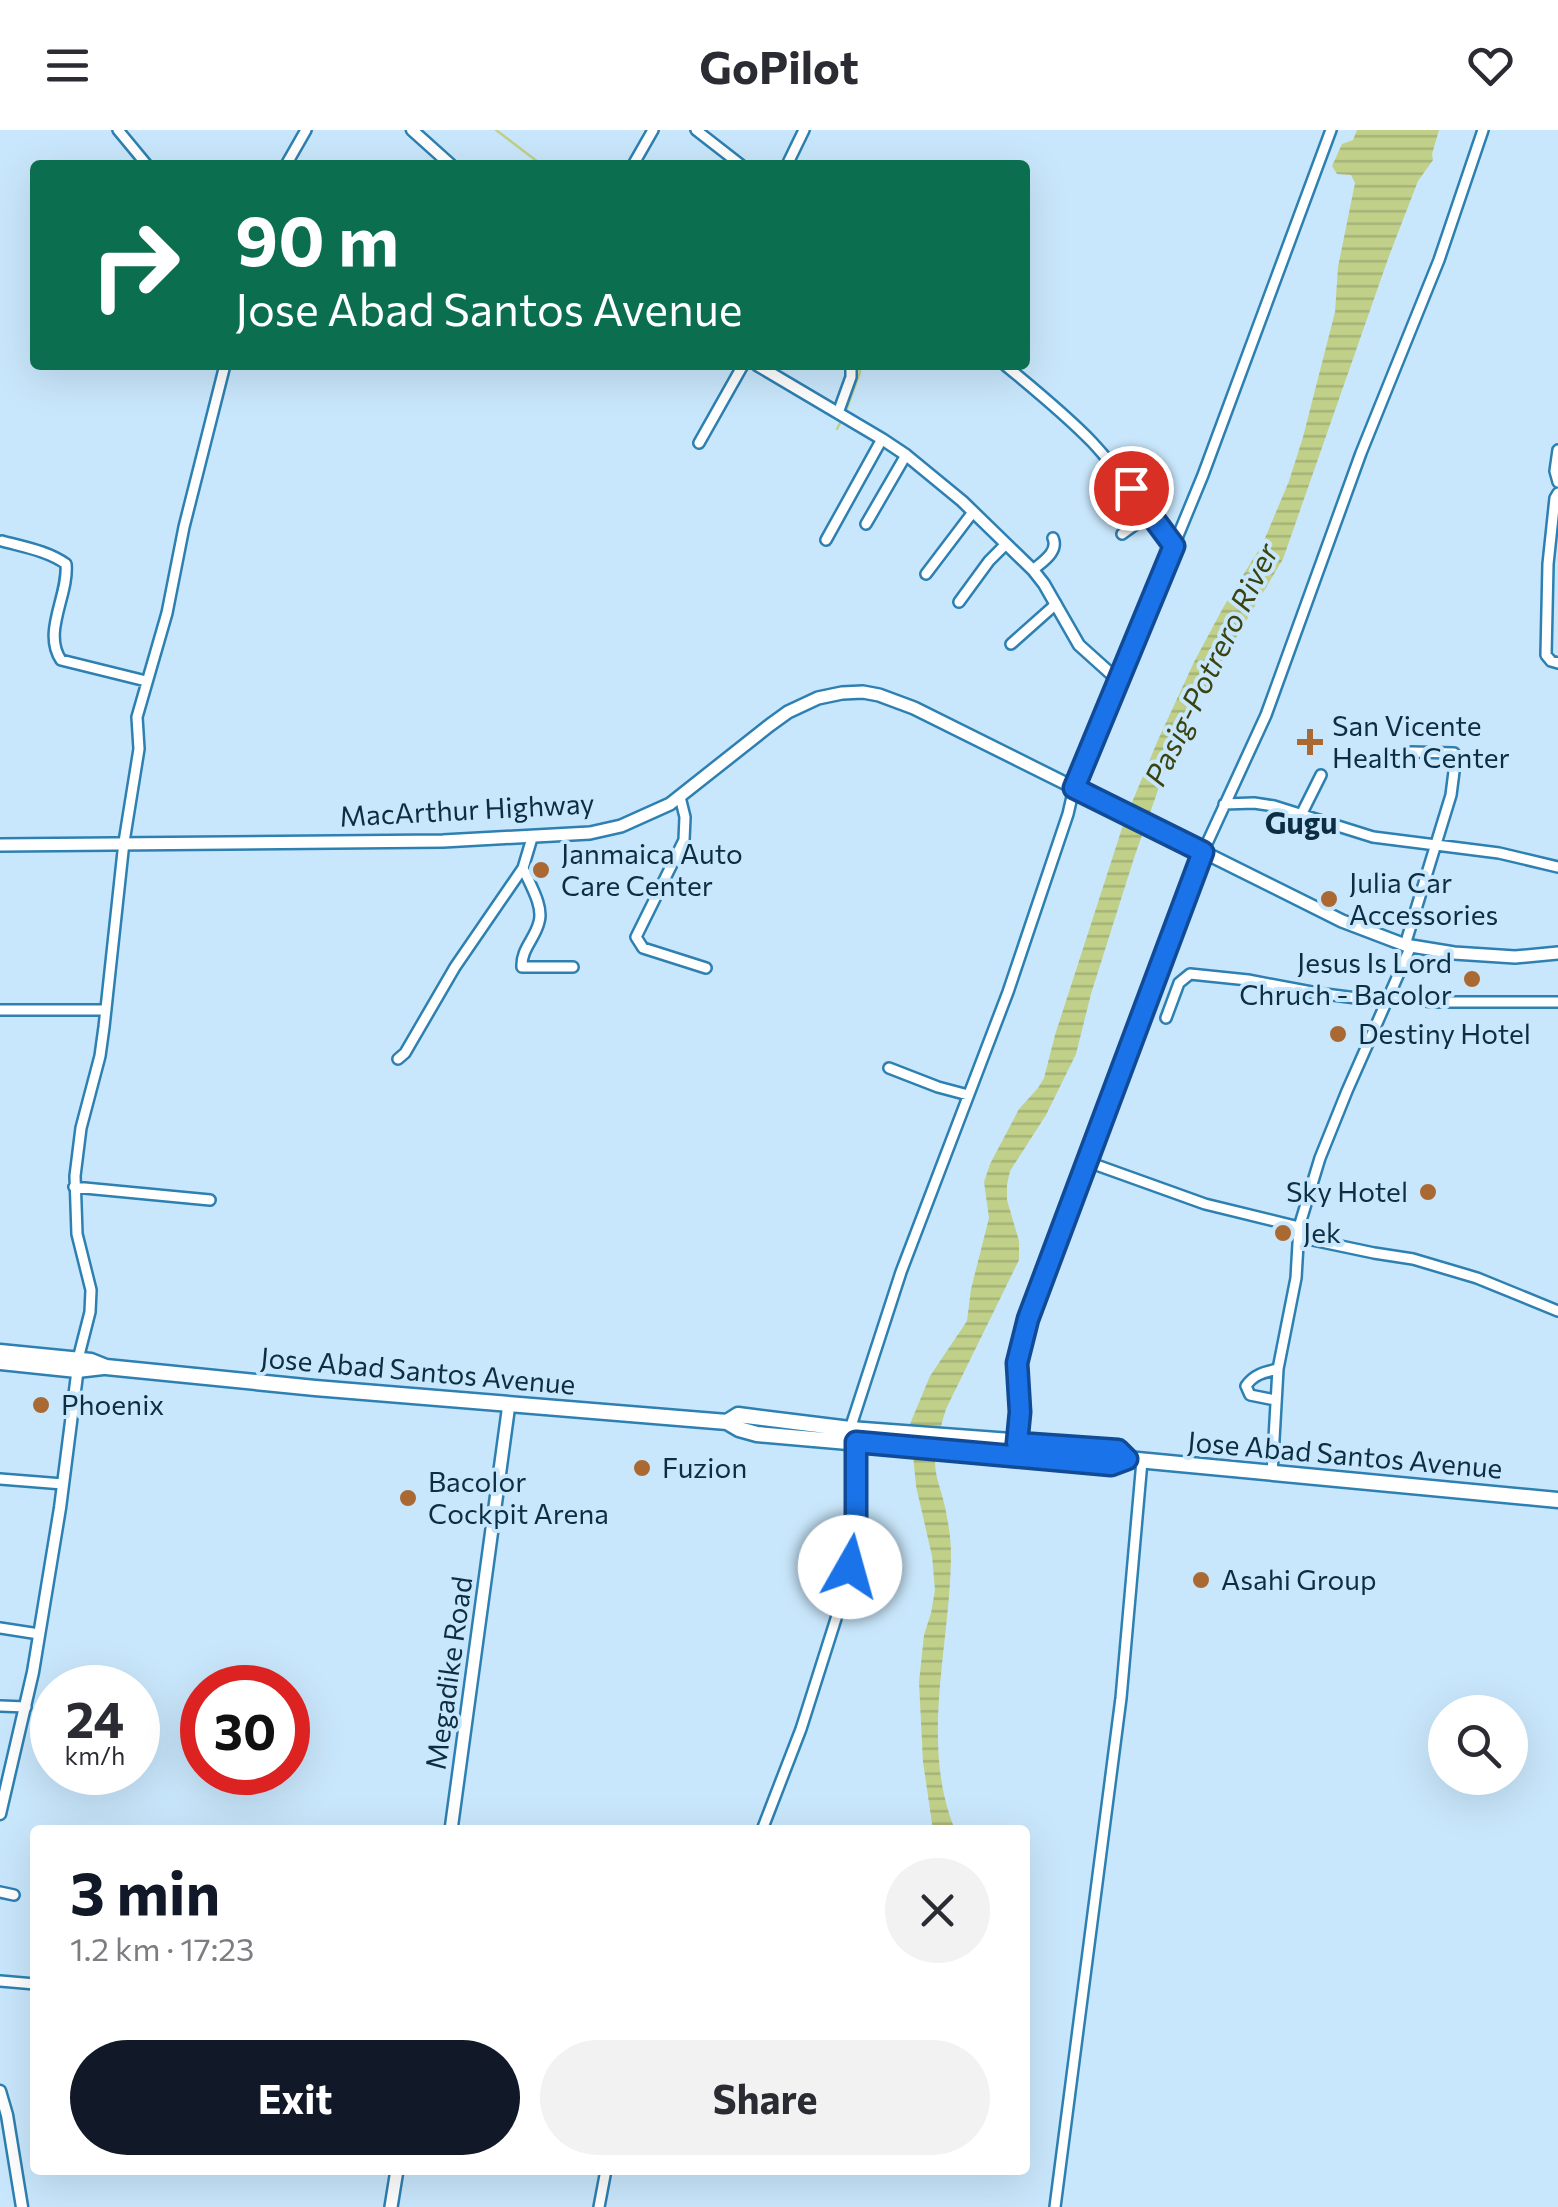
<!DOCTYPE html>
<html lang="en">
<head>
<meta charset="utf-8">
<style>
  :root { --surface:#fff; --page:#f2f2f3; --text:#2b2b33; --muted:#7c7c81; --accent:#111827 }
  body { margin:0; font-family:Commissioner,sans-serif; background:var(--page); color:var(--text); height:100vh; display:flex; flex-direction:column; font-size:38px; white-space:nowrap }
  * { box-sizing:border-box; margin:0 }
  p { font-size:32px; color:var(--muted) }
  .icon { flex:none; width:55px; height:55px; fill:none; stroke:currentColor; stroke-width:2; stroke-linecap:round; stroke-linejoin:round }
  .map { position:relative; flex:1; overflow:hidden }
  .panel { position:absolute; left:30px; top:1695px; width:1000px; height:350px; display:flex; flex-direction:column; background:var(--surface); border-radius:10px; box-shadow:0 10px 40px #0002 }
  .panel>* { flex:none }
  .hud { position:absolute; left:30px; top:30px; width:1000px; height:210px; border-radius:10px; box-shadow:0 10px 40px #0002; background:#0b6e4f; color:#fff; overflow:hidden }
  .fabs { position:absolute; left:1428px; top:1565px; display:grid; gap:20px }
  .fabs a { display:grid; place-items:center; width:100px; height:100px; border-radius:50%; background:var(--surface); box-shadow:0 10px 40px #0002; font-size:50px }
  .speed { position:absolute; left:30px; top:1535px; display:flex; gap:20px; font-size:50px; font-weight:700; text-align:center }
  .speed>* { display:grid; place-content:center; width:130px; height:130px; border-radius:50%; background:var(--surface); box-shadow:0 10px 40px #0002; line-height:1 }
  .speed small { font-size:25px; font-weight:400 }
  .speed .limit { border:15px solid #d22; background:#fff; color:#111 }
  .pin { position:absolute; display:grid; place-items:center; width:85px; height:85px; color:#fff; margin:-42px; border:5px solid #fff; border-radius:50%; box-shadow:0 2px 10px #0007 }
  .me { position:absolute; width:110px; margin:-55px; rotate:7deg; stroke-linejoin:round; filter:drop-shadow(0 0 8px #0008) }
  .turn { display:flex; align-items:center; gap:35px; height:210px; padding:0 40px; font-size:45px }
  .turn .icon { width:130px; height:130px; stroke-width:2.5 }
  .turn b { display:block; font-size:70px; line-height:85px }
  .round { display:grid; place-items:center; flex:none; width:105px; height:105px; border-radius:52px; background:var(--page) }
  .head { display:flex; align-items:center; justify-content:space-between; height:170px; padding:0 40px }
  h1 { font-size:60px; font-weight:700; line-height:75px; color:var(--accent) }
  .button { display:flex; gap:20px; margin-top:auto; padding:20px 40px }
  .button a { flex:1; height:115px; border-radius:60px; background:var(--accent); color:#fff; font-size:40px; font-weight:700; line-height:115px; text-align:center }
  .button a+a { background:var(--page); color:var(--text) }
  header { display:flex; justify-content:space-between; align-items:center; height:130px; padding:0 40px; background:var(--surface); font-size:45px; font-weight:700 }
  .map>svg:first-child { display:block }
  .water { fill:url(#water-rules) }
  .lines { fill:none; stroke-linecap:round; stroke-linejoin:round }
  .stream { stroke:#c1d089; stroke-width:2.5 }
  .minor-casing { stroke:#2d80b1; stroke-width:14 }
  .tertiary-casing { stroke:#2d80b1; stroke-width:15 }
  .secondary-casing { stroke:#2d80b1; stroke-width:16 }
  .trunk-casing { stroke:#2d80b1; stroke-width:19 }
  .minor { stroke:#fff; stroke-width:9 }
  .tertiary { stroke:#fff; stroke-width:10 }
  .secondary { stroke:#fff; stroke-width:11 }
  .trunk { stroke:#fff; stroke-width:14 }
  .route-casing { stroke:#114b97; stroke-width:25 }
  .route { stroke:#1a73e8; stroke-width:18 }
  .poi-dot { fill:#aa6933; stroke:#c9e7fc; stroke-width:4 }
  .labels { text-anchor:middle; stroke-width:8; stroke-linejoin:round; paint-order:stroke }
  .poi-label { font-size:28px; fill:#0b2e42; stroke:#c9e7fc; text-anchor:start }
  .street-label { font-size:28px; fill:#0b2e42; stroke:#c9e7fc }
  .water-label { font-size:30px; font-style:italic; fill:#3b430e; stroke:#c9e7fc }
  .neighbourhood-label { font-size:30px; font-weight:bold; fill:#0b2e42; stroke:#c9e7fc }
</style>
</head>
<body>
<header><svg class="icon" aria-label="menu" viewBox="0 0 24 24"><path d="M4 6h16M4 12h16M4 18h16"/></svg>GoPilot<svg class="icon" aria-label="heart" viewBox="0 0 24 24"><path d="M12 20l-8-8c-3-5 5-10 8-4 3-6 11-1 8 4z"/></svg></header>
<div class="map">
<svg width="1558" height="2077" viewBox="0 0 1558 2077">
  <defs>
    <pattern id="water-rules" width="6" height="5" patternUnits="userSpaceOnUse" patternTransform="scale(2.5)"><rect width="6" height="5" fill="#c1d089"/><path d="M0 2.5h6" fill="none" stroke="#a4b377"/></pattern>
  </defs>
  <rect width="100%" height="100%" fill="#c9e7fc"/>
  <!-- water -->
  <path class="water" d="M1357 0H1439L1432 24 1433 30 1418 51 1389 126 1283 429 1203 563 1163 646 1135 725 1091 864 1076 924 1046 985 1010 1041 1007 1055V1070L1019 1111V1130L946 1279C941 1295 936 1314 935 1332 935 1347 942 1362 945 1377 948 1391 951 1408 951 1423 951 1513 919 1613 955 1700H933L923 1632 919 1552 924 1505 931 1483 935 1460 932 1426 916 1356 910 1294 930 1246 967 1191 971 1159 989 1088 984 1052 990 1034 1019 979 1038 958 1044 948 1055 905 1125 689 1158 610 1194 532 1224 476 1263 413 1289 351 1303 307 1335 182 1338 137 1355 53 1351 45 1337 44 1332 36 1342 14 1353 10Z"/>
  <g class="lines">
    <!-- stream -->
    <path class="stream" d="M496 0 542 35
      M846 281 860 242 858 235
      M837 299 841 291"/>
    <!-- minor casing -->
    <g class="minor-casing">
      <path id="minor" d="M118 0 147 35
        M696 0 741 35
        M286 35 306 0
        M633 35 653 0
        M787 35 804 0
        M1005 235C1035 260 1065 284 1092 312 1122 344 1147 381 1174 415
        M838 283 851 247V235
        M699 313 743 235
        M1558 320 1555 341 1558 352
        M1558 363 1555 368 1548 434 1546 525 1551 531 1558 533
        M866 394 906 325
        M1122 404 1150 384
        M826 410 882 309
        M2 411C24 417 48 421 66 434 69 465 42 502 61 530L146 551
        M1033 440C1042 432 1059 422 1053 408
        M926 444 973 382
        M959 472 989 431 1006 414
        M1011 514 1056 474
        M680 667 685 687 684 710 636 807 643 818 706 838
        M1224 674 1254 673 1274 676 1373 707 1499 723 1558 737
        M1301 685 1321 645
        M523 738C529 753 544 776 539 792 535 809 521 819 522 837H573
        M1405 815 1451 665 1456 626 1454 623 1411 622
        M1390 866 1433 872H1558
        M0 880H106
        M1166 888 1179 853 1190 844 1248 850 1317 863 1388 872
        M398 929 405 923 455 837 523 738 532 708
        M889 938 938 957 968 965
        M1088 1032 1205 1074 1299 1097
        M74 1057 210 1070
        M1298 1107 1374 1123 1413 1129 1477 1148 1558 1181
        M78 1229 90 1182 91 1160 77 1104 75 1046 81 998 100 926 104 897 124 712 139 619 137 587 167 483 184 397 225 235
        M1275 1270 1250 1265 1246 1256C1254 1244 1265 1242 1278 1239
        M850 1299 901 1142 1008 862 1068 684 1074 658 1203 345 1331 0
        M1017 1313 1020 1282 1017 1233 1028 1189 1203 722 1266 585 1361 323 1439 130 1483 0
        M1272 1344 1278 1239 1296 1148 1299 1097 1320 1028 1347 961 1411 816
        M0 1349 63 1354
        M0 1498 39 1504
        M0 1576 26 1577
        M762 1700 801 1599 847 1454 856 1405 855 1312
        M0 1762 14 1765
        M0 1851 35 1854
        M599 2077 606 2040
        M1055 2077 1121 1568 1142 1331"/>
    </g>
    <!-- tertiary casing -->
    <g class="tertiary-casing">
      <path id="tertiary" d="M412 0 451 35
        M757 235 882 309 906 325 962 371 1033 440 1044 454 1079 515 1119 551
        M0 1684 33 1542 60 1378 78 1237
        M0 1961 7 1985 22 2077"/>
    </g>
    <!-- secondary casing -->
    <g class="secondary-casing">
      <path id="secondary" d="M0 715 443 711 590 703 621 696 670 674 770 595 788 582 818 568 842 563 863 562 879 565 914 578 1342 791 1405 815 1454 823 1515 827 1558 823
        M451 1700 509 1274
        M391 2077 397 2040"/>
    </g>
    <!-- trunk casing -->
    <g class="trunk-casing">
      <path id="trunk" d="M0 1222 91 1231 106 1237 315 1258 727 1292 739 1299 757 1304 1111 1335 1127 1329 1558 1370
        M0 1232 77 1240 103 1237
        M727 1292 738 1285 850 1299 1104 1318 1118 1320 1127 1329"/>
    </g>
    <!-- minor -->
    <use href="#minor" class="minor"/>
    <!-- tertiary -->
    <use href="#tertiary" class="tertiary"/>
    <!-- secondary -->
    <use href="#secondary" class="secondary"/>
    <!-- trunk -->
    <use href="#trunk" class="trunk"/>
  </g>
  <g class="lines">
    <!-- route casing -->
    <g class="route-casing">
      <path id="route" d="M850 1437 856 1405V1312L1111 1335 1127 1329 1118 1320 1017 1313 1020 1282 1017 1233 1028 1189 1203 722 1074 658 1174 416 1131 358"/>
    </g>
    <!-- route -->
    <use href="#route" class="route"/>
  </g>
  <!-- markers -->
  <g class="poi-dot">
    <path d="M1305 597h10v10h10v10h-10v10h-10v-10h-10v-10h10z"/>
    <circle cx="541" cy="740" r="10"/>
    <circle cx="1329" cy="769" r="10"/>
    <circle cx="1472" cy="849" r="10"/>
    <circle cx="1338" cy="904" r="10"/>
    <circle cx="1428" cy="1062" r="10"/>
    <circle cx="1283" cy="1103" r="10"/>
    <circle cx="41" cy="1275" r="10"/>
    <circle cx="642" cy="1338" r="10"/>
    <circle cx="408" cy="1368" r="10"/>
    <circle cx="1201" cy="1450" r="10"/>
  </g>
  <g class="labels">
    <!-- poi labels -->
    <g class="poi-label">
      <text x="1332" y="606">San Vicente<tspan x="1332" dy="32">Health Center</tspan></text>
      <text x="561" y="734">Janmaica Auto<tspan x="561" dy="32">Care Center</tspan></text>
      <text x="1349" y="763">Julia Car<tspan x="1349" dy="32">Accessories</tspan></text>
      <text x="1452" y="843" text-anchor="end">Jesus Is Lord<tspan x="1452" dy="32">Chruch - Bacolor</tspan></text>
      <text x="1358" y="914">Destiny Hotel</text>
      <text x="1408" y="1072" text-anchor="end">Sky Hotel</text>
      <text x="1303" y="1113">Jek</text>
      <text x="61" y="1285">Phoenix</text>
      <text x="662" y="1348">Fuzion</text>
      <text x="428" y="1362">Bacolor<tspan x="428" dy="32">Cockpit Arena</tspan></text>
      <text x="1221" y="1460">Asahi Group</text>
    </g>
    <!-- street labels -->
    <g class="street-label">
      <text transform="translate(467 680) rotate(-3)" y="10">MacArthur Highway</text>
      <text transform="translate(418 1241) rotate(5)" y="10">Jose Abad Santos Avenue</text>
      <text transform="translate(1345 1325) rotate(5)" y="10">Jose Abad Santos Avenue</text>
      <text transform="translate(449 1543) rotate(-82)" y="10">Megadike Road</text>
    </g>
    <!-- water labels -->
    <g class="water-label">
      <text transform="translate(1212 535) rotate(-64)" y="10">Pasig-Potrero River</text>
    </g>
    <!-- neighbourhood labels -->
    <g class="neighbourhood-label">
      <text x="1301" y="704">Gugu</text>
    </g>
  </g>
</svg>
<div class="fabs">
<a><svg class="icon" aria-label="search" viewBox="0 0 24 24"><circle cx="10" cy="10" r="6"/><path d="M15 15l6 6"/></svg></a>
</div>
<div class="speed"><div>24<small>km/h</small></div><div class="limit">30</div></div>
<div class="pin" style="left:1131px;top:358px;background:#d93025"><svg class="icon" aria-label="arrive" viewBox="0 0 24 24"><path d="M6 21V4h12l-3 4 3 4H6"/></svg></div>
<svg class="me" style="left:850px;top:1437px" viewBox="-20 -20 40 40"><circle r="19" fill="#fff"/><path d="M0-13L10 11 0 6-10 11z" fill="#1a73e8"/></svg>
<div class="hud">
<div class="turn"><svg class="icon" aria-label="right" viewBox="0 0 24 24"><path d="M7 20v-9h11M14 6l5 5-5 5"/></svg><div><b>90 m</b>Jose Abad Santos Avenue</div></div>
</div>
<section class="panel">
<div class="head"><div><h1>3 min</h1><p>1.2 km · 17:23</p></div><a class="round"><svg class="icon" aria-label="close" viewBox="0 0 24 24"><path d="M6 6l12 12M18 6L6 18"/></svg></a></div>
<div class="button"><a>Exit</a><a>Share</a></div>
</section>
</div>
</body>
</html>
